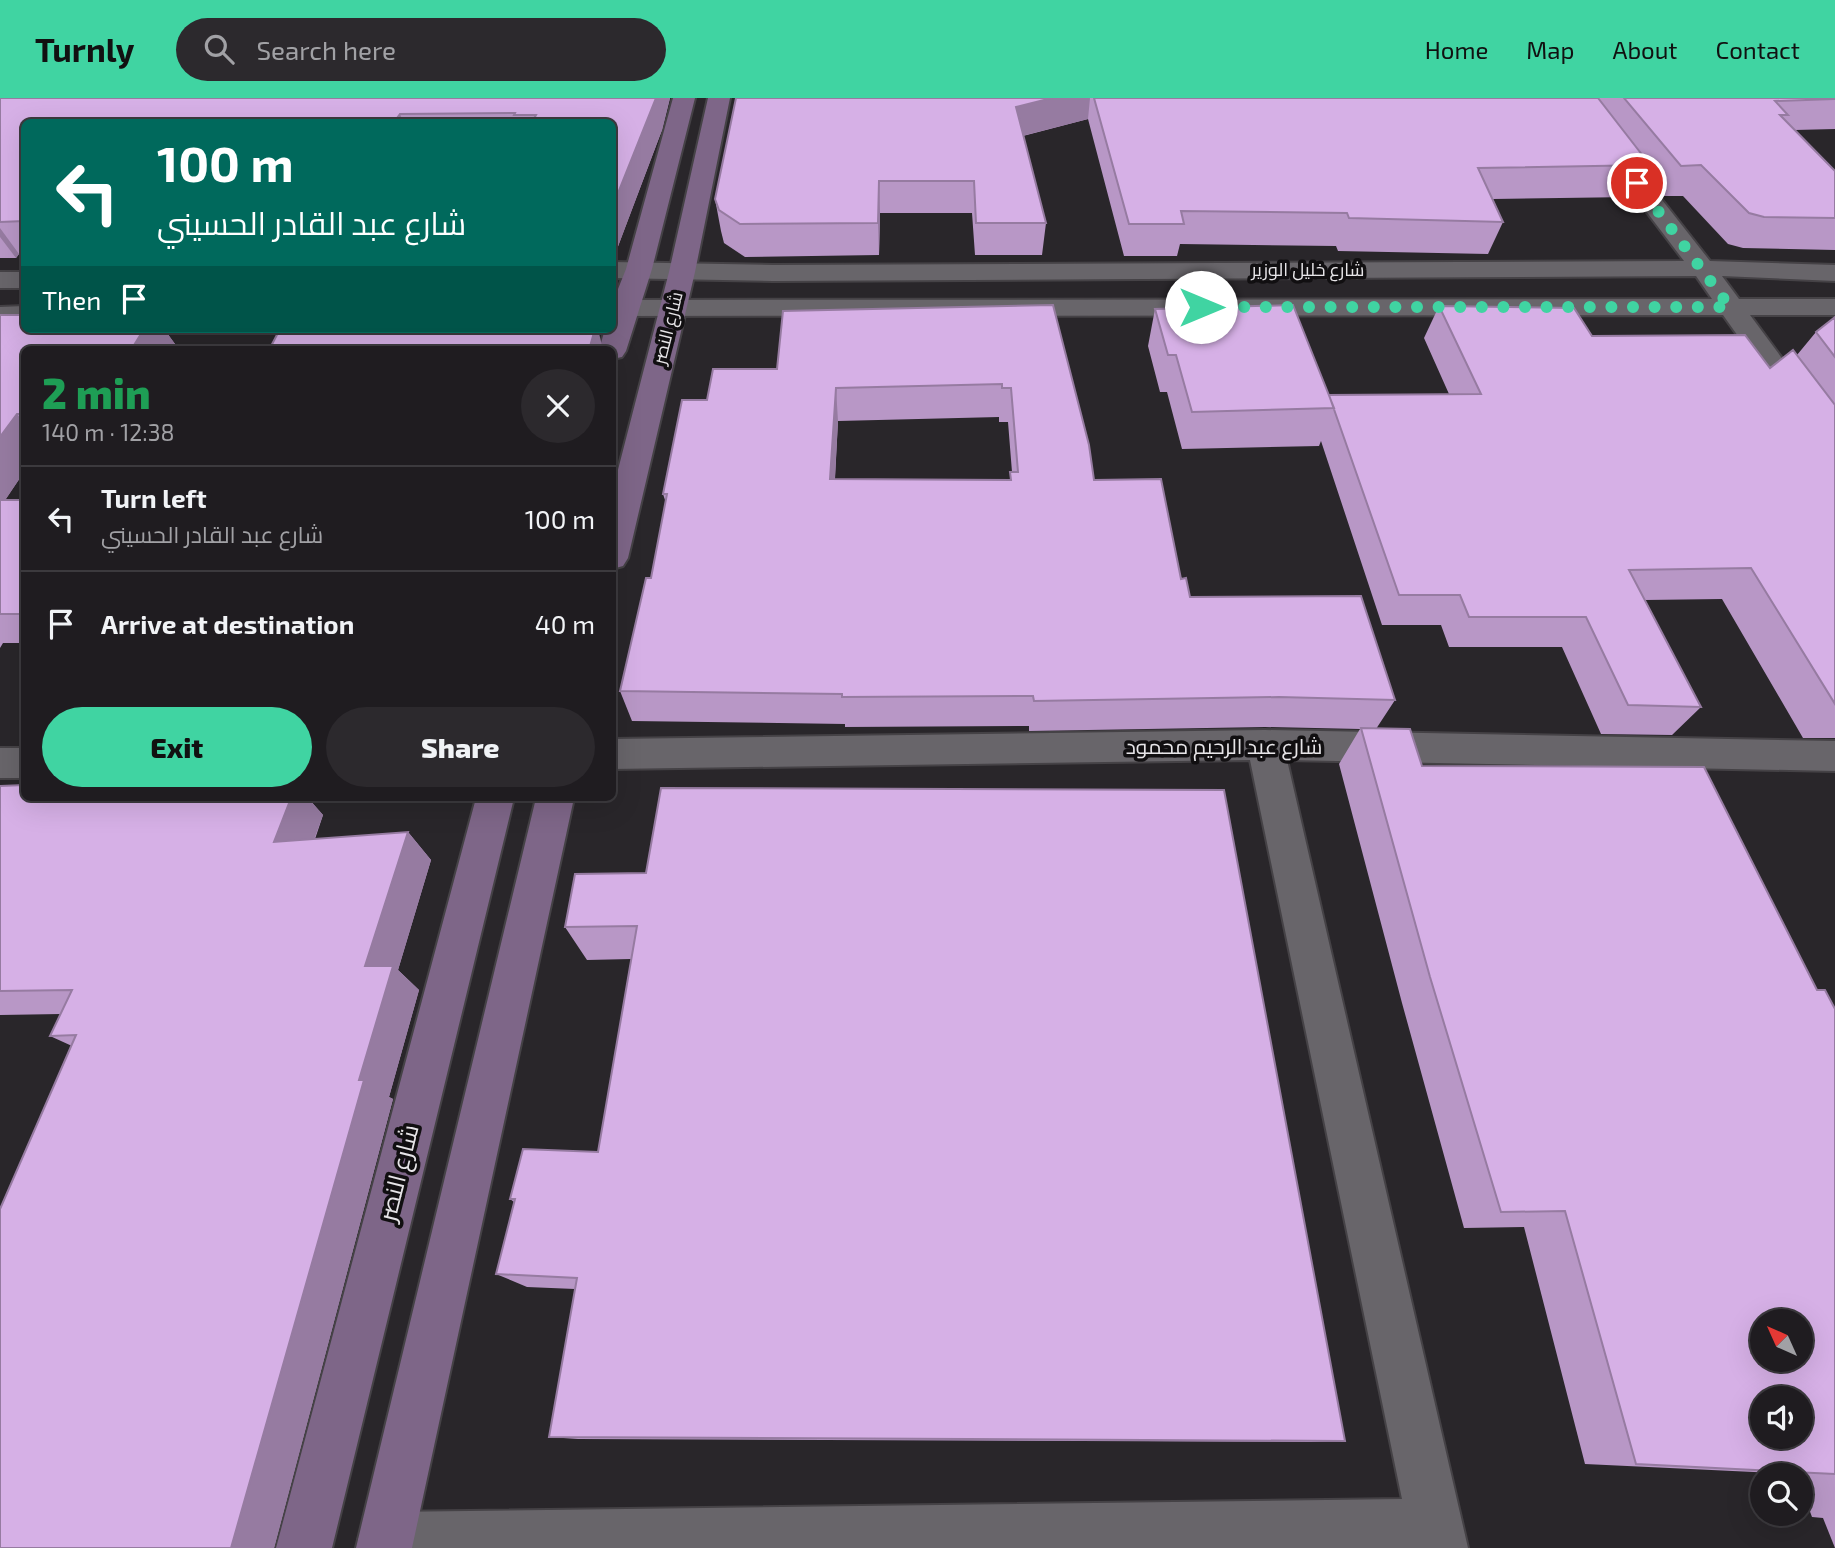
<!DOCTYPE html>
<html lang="en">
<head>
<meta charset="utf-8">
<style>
  :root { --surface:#1f1c20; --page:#2c292d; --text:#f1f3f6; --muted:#a1a1a5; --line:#3c3a3e; --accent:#40d4a2 }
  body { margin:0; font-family:"Exo 2",Cairo,sans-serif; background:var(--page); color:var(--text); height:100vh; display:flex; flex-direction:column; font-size:26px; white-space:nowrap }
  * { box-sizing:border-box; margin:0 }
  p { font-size:23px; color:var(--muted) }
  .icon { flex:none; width:38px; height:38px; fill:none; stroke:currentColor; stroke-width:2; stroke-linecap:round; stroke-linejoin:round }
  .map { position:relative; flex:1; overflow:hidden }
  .sheet { position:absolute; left:21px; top:248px; width:595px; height:455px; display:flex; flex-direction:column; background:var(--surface); border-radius:10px; box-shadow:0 7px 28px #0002,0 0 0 2px var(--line) }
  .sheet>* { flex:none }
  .top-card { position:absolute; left:21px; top:21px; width:595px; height:214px; border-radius:10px; box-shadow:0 7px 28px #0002,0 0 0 2px var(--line); background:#00695c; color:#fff; overflow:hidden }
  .needle { width:46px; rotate:315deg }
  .fabs { position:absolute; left:1750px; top:1211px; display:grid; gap:14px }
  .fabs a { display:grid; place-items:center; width:63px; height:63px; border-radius:50%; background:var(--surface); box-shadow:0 7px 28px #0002,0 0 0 2px var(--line); font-size:35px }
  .pin { position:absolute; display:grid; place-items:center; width:60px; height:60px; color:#fff; margin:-30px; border:4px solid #fff; border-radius:50%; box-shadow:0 2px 7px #0007 }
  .me { position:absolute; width:77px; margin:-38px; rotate:90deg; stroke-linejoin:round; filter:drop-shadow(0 0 5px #0008) }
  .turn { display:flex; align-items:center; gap:24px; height:147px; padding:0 21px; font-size:32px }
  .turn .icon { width:91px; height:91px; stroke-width:2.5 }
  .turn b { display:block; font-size:49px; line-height:60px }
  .then { display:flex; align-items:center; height:66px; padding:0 21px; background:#0003; gap:14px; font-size:26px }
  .round { display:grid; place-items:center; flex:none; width:74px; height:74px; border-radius:37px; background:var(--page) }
  .overview { display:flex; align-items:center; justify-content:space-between; height:119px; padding:0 21px }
  h1 { font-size:42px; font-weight:800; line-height:52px; color:#1e9e55 }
  .action { display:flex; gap:14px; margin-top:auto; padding:14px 21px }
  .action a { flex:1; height:80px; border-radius:42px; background:var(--accent); color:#111; font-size:28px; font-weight:800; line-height:80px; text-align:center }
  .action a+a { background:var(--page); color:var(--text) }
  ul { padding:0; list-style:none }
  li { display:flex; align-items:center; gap:21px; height:105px; padding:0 21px; border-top:2px solid var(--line) }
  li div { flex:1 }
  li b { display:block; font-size:26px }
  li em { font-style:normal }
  header { display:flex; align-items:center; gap:42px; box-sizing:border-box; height:98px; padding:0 35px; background:var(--accent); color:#111 }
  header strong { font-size:33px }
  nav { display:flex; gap:38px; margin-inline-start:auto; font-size:24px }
  .search { width:490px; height:63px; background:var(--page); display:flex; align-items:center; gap:18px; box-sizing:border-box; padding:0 24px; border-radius:38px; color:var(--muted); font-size:26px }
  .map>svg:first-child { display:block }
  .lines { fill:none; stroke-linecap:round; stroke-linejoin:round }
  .street-casing { stroke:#454246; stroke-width:4 }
  .secondary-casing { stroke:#454246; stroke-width:4 }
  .street { fill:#68656a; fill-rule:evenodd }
  .secondary { fill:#7e6688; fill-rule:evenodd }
  .wall { fill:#b897c6; fill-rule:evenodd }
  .shaded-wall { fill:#967ba1 }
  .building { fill:#d6b0e6; stroke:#967ba1; stroke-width:2; fill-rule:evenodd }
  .route { stroke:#40d4a2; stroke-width:12; stroke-dasharray:0 21.6 }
  .labels { text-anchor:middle; stroke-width:7; stroke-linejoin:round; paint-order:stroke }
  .far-street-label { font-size:18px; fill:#e7e5e8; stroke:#110f11 }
  .street-label { font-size:21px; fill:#e7e5e8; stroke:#110f11 }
  .near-street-label { font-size:24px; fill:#e7e5e8; stroke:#110f11 }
</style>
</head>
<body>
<header>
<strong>Turnly</strong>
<div class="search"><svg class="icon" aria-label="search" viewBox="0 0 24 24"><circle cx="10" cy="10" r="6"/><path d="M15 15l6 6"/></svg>Search here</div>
<nav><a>Home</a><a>Map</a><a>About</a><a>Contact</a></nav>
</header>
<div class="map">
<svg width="1835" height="1450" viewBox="0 0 1835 1450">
  <rect width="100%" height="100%" fill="#29262a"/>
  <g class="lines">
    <!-- street casing -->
    <g class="street-casing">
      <path id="street" d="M1560 0H1582L1710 163 1835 167V183L1722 178 1739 201H1835V217H1750L1835 332V363L1825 360 1723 217 612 218V202L1712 201 1696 178 773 183 612 180V164L773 167 1684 163Z
        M0 174H24V190H0Z
        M24 208V224L0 225V209Z
        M1265 632 1835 643V673L1287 662 1468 1450H362L358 1442 366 1422 386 1414 1402 1401 1250 662 612 671V641Z
        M0 650H24V680H0Z"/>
    </g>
    <!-- secondary casing -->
    <g class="secondary-casing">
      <path id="secondary" d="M673 0H695L652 171 626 253 622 259 612 261V252H599L605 231H612V206L626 171Z
        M708 0H730L695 174 628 460 623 468 612 471V395L669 174Z
        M476 700H514L332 1450H276Z
        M536 700H574L412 1450H356Z"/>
    </g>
    <!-- street -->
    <use href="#street" class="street"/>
    <!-- secondary -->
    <use href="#secondary" class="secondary"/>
  </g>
  <!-- wall -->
  <path class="wall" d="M0 0H670L662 32 614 159H612V24H24V156H19L16 160H0Z
    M736 0H1835V31L1795 32 1835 73V152L1743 150 1728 146 1683 98H1662L1645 76 1632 99 1493 101 1503 124 1488 156 1338 153 1336 148 1180 146 1177 158H1124L1088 21 1023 38 1046 125 1042 157H975L972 115H880L879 157 745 159 724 145 721 133 715 101Z
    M1053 207 1094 382 1181 481 1190 499 1395 602 1376 631 1422 668 1817 892 1835 911V1450L1823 1420 1812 1419 1801 1389V1377H1796V1376L1585 1366 1524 1129 1464 1130 1402 905 1339 666 1360 631 1265 629 1029 633V628L845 629V626L632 623 620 593 651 480 666 405 663 396 707 302 777 271ZM999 319V324H1008L1012 374H1010V382L835 381 838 323Z
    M1439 208 1592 238 1770 270 1797 257 1816 234 1835 219V640H1803L1722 501 1645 502 1701 609 1672 637 1601 636 1562 549H1449L1441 527H1382L1321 343 1319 348 1182 351 1167 294H1160L1148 248 1155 211 1329 298 1449 296 1424 240Z
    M0 217 24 231H164L175 246 24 252V374L5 402H24V545H3L0 550Z
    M0 688 24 700H308L323 717 315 741 408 734 431 762 398 872 419 892 389 999 393 1001 274 1450H0L72 948 50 938 61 916 0 917Z
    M575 776 1345 1343 1311 1344 578 1341 549 1339 575 1191 527 1189 496 1176 514 1104 510 1101 598 1054 631 861 587 862 565 829Z"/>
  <!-- shaded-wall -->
  <path class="shaded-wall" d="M656 0H670L662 32 614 159 612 153V110Z
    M1052 0H1090L1088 21 1014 40 1016 9Z
    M400 16 403 24H399L397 20Z
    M879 83 880 115 879 157 878 125Z
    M0 130 19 156 16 160 0 139Z
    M144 231H164L175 246 171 252H131Z
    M595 231H598L603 252H589Z
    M836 290 838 323 833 414 830 381Z
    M17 316 24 325V374L0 410V339Z
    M291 700H308L323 717 303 772 274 744Z
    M408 734 431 762 398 872 419 892 389 999 393 1001 274 1450H231L359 982 365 868Z"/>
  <!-- building -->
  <path class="building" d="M0 0H656L612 110V24H532L536 17H514L515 15 400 16 397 20H365L363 24H24V123L0 124Z
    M736 0H1052L1016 9 1046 125H976L974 83H879L878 125 740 126 719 112 715 101Z
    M1094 0H1598L1650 67 1478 70 1503 124 1349 120 1347 115 1181 113 1184 126H1129Z
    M1624 0H1835V1L1775 3 1788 17H1780L1835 73V120L1764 119 1749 115 1701 67 1681 68Z
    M1053 207 1089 347 1094 382 1161 381 1181 481 1186 480 1190 499 1361 498 1395 602 1279 599 1034 603 1033 598 842 599V596L620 593 646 480H651L667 396H663L682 302H707L713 271H777L783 213ZM1002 286V290H1011L1018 374H1010L1011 382 830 381 836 290Z
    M1293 207 1334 310 1192 314 1176 257H1168L1155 211Z
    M1439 208 1574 210 1592 238 1745 237 1770 270 1793 252 1835 307V606L1751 470 1629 472 1701 609 1628 607 1586 519H1469L1460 497H1399L1329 297 1481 296Z
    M0 217H24V231H144L131 252H24V316H17L0 339Z
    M1835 219V259L1816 234Z
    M280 231H595L589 252H269Z
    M0 402H24V516H0Z
    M1361 630 1410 631 1422 668 1704 669 1817 892H1825L1835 911V1376L1636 1366 1565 1113 1501 1114 1430 879ZM1762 1223H1801V1262H1762ZM1762 1300H1801V1339H1762Z
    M24 687V700H291L274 744 408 734 365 868H393L359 982H364L231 1450H0V1111L76 937 50 938 72 892 0 893V688Z
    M661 690 1224 692 1345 1343 549 1339 577 1180 496 1176 515 1101H510L523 1051 598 1054 637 828 565 829 575 776 646 775Z"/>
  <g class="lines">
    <!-- route -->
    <path class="route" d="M1201 209H1730L1637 85"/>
  </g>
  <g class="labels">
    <!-- far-street labels -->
    <g class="far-street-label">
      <text x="1308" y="178">شارع خليل الوزير</text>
      <text transform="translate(668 230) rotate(-76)" y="6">شارع النصر</text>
    </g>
    <!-- street labels -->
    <g class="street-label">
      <text x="1224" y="656">شارع عبد الرحيم محمود</text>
    </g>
    <!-- near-street labels -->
    <g class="near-street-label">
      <text transform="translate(399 1075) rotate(-76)" y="8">شارع النصر</text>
    </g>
  </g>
</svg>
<div class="fabs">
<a><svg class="needle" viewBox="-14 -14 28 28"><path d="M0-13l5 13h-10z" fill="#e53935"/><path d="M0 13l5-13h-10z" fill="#a1a1a5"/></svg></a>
<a><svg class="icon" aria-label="sound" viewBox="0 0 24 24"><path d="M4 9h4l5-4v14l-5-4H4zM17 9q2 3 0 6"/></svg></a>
<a><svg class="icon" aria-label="search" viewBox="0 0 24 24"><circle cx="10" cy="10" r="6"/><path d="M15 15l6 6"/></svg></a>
</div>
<div class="pin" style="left:1637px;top:85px;background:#d93025"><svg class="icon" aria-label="arrive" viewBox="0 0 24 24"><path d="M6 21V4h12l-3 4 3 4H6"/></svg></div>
<svg class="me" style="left:1201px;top:209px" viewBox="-20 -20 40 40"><circle r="19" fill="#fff"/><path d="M0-13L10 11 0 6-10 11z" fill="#40d4a2"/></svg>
<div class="top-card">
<div class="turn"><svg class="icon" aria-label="left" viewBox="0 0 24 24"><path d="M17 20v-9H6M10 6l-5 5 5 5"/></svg><div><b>100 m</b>شارع عبد القادر الحسيني</div></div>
<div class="then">Then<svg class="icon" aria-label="arrive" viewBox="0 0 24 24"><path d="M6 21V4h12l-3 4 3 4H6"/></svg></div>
</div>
<section class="sheet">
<div class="overview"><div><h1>2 min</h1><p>140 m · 12:38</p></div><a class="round"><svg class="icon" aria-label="close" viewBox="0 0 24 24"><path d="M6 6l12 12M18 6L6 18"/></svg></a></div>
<ul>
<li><svg class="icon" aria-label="left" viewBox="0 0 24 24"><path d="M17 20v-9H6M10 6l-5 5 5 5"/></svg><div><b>Turn left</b><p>شارع عبد القادر الحسيني</p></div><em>100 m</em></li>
<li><svg class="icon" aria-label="arrive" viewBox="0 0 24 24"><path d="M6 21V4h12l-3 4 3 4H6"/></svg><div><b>Arrive at destination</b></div><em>40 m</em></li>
</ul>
<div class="action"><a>Exit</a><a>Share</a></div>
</section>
</div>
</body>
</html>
